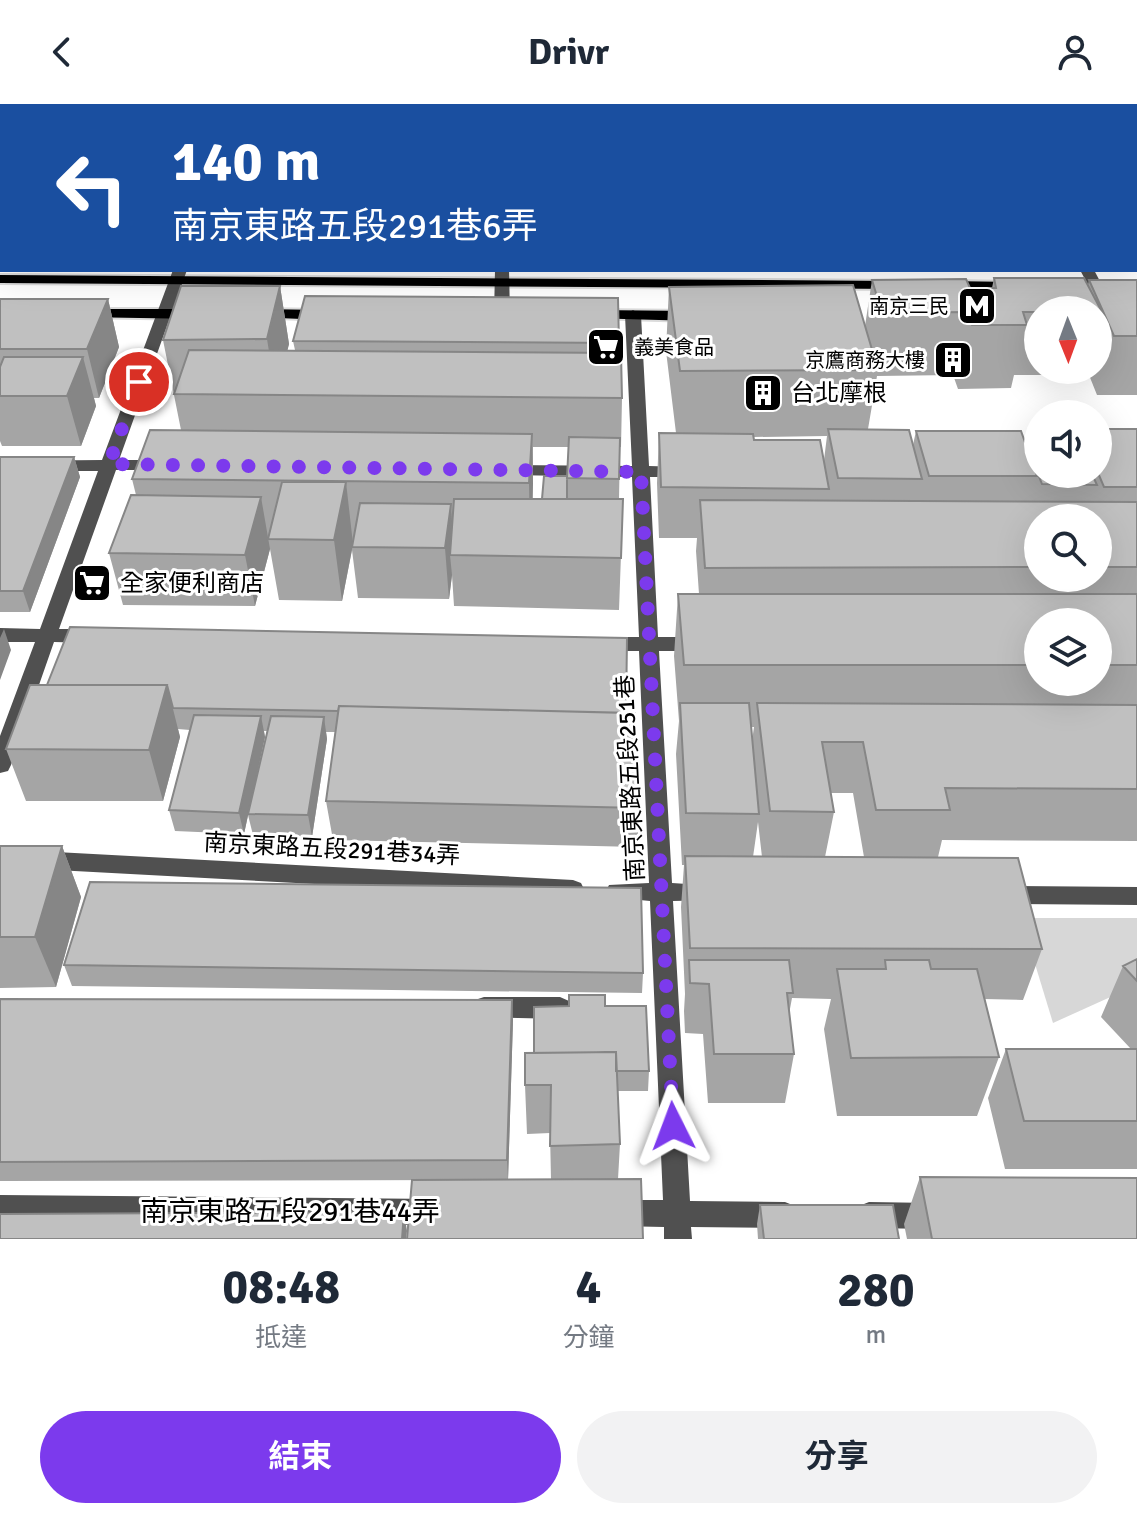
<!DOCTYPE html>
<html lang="zh-TW">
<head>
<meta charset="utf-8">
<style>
  :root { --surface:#fff; --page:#f2f2f3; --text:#1f2937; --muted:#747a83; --accent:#7c3aed }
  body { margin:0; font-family:Signika,"Noto Sans TC",sans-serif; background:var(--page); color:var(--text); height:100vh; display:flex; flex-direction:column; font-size:30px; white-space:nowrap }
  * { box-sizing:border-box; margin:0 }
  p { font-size:26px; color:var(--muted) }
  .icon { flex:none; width:44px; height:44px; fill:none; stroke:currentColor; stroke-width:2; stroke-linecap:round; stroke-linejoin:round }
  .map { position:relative; height:1135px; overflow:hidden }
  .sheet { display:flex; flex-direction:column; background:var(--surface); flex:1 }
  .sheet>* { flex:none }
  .hud { position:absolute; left:0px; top:0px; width:1138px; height:168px; box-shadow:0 8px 32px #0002; background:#1a4fa0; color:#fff; overflow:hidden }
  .needle { width:52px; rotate:179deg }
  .tools { position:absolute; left:1024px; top:192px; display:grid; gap:16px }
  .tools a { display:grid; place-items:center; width:88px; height:88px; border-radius:50%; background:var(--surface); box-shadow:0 8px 32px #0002; font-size:40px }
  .pin { position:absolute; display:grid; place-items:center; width:68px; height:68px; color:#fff; margin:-34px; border:4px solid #fff; border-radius:50%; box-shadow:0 2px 8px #0007 }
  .me { position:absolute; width:88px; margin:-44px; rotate:357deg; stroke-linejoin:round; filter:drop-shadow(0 0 6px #0008) }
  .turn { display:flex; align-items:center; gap:28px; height:168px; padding:0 40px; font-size:36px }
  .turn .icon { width:104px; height:104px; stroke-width:2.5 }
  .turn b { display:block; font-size:56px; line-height:68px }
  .eta { display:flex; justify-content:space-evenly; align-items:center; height:136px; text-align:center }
  .eta b { font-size:48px; font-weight:700; line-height:56px }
  .cta { display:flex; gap:16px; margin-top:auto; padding:16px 40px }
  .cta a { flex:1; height:92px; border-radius:48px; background:var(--accent); color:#fff; font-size:32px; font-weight:700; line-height:92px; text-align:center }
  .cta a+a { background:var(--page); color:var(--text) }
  header { display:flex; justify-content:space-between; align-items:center; height:104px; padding:0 40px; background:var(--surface); font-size:36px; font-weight:700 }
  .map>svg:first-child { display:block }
  .green { fill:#d7d7d7 }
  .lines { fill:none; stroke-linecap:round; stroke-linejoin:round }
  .major-casing { stroke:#dbdbdb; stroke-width:4 }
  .minor { fill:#505050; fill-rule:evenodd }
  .major { fill:#000; fill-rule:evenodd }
  .wall { fill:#a5a5a5; fill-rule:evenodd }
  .shaded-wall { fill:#868686 }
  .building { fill:#c0c0c0; stroke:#868686; stroke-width:2 }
  .route { stroke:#7c3aed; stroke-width:14; stroke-dasharray:0 25.2 }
  .labels { text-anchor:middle; stroke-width:6; stroke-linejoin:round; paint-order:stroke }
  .far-poi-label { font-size:20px; fill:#000; stroke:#fff; text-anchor:end }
  .poi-label { font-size:24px; fill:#000; stroke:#fff; text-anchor:start }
  .street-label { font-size:24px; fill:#000; stroke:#fff }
  .near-street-label { font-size:28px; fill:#000; stroke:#fff }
</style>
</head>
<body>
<header><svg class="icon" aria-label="back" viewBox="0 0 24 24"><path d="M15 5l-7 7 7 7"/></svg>Drivr<svg class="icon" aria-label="person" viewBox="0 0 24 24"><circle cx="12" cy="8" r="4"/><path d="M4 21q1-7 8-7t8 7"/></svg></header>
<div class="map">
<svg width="1137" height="1135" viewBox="0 0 1137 1135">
  <rect width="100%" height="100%" fill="#fff"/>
  <!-- green -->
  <path class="green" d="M1021 814H1137V881L1053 919Z"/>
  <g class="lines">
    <!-- major casing -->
    <g class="major-casing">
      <path id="major" d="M0 171 897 177 904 181 897 185 0 179Z
        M945 177 1017 178 1024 182 1017 186 940 184 938 181Z
        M86 205H198L206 210 198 215 81 213V207Z
        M258 205 326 206 334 211 326 216 253 213V207Z
        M594 206 694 207 702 212 694 217 589 214V208Z"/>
    </g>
    <!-- minor -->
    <path class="minor" d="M504 0H516V2H504Z
      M1075 0H1088L1089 2H1076Z
      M173 166H187L119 356H164L173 361 164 366H116L59 525H94L104 532 94 539 54 538 11 661 8 667 0 669V632L35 538H0V524L40 525 98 367H0V357L102 356Z
      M495 166H509L510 211 502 216 494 211Z
      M1080 166H1094L1111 198 1109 201H1099Z
      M633 206 641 211 649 362 684 363 693 368 684 373H650L658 533H702L712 540 702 547H659L672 779 717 782 721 789 717 796 673 797 690 1097 785 1098 795 1102 799 1111 795 1120 785 1124 691 1123 692 1135H664V1123L617 1122 607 1118 603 1109 607 1100 617 1096H663L650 797 609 793 606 787 609 781 649 779 639 547H602L592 540 602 533H639L632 373 508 371 499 366 508 361 632 362 625 211Z
      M0 745 573 776 581 779 584 785 581 791 573 794 0 763Z
      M1001 782 1137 783V801L1001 800 993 798 989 791 993 784Z
      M484 893H560L569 897 572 904 569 911 560 915 484 913 475 910 472 903 475 896Z
      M0 1091 437 1095 447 1099 451 1108 447 1117 437 1121 0 1117Z
      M869 1098 933 1099 943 1103 947 1112 943 1121 933 1125 869 1124 859 1120 855 1111 859 1102Z"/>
    <!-- major -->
    <use href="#major" class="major"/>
  </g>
  <!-- wall -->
  <path class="wall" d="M0 0H229L228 2H2V148H0Z
    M403 0H464V2H403Z
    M590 0H924V2H814L812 1V2H590Z
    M1108 0H1137V39L1136 2H1109Z
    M1136 45H1137V153H1136Z
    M994 174 1088 181 1089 176H1137V291H1097L1087 266H1098V206H1038V266H1086L1084 271H1014L1011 284 958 285 953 271 877 272 868 325 913 341 916 327 1027 345 1028 341 1038 370H1098L1137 325V737L942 736 938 753 1042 845 1023 896 985 895 999 953 977 1012H837L824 925 831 895 792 894 789 910 794 950 785 999H708L703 930 685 929 684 907 685 890 681 803 684 761H682L676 650 679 617 674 552 678 490H699L696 447 697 434H659L657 379 659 329H676L666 247 669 183 865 222 872 176 970 184H992ZM827 332 824 356 754 336V333ZM1038 414H1098V474H1038ZM1038 518H1098V578H1038ZM751 623H754L752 637ZM831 689H853L864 753H825L834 708ZM758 718 762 753H753Z
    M280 182 289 240 287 246H295L293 237 619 239 622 294 621 343H620L619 395H623L619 506 454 502 452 471 449 495 358 494 352 446 342 497 279 496 270 445 255 502 123 501 109 449 136 391 132 375 181 326 163 236ZM533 343H569L567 372 542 395H533Z
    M0 195H108L119 243 99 294H94L96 302 81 342H2L0 337Z
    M0 353H74L80 373 30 508H0Z
    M30 581 626 609 640 704 638 743 333 736 326 697 335 628H326L327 635 312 733 253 731 248 711 244 730 175 727 169 706 190 626 178 625 180 633 163 697H26L6 645ZM264 627H267L253 687 265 633Z
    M0 742H62L81 793 56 883 0 884Z
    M1137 855V1065H1005L988 994 1006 945H1131L1101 913 1123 862Z
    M64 861 643 869 642 889 72 882Z
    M0 895 513 916 508 1076 551 1075 550 1029 527 1030 525 981 534 949 605 902 649 967 648 987H617L620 1040 618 1075 468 1076 0 1077Z
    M920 1073 1137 1135H907L904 1120Z
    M760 1101 899 1135H758L757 1120Z"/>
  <!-- shaded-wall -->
  <path class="shaded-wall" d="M73 0H94L95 2H72Z
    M208 0H229L228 2H208Z
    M778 0H812V2H778Z
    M877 0H924V2H876Z
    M280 182 289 240 277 291H276L267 235Z
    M108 195 119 243 99 294 87 245Z
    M83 253 96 302 81 342 67 292Z
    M532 330 533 380 530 430 529 379Z
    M74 353 80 373 30 508 23 487Z
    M346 378 353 440 342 497 334 436Z
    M261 393 270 445 255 502 245 451Z
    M451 400 454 451H450L452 471 449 495 445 444Z
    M4 525 11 546 0 576V534Z
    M167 581 180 633 163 697 149 646Z
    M261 612 265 633 244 730 239 709Z
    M324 613 327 635 312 733 308 711Z
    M62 742 81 793 56 883 35 833Z
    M512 896 513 916 508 1076 507 1056Z
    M404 1108 407 1127 406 1135H402Z"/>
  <!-- building -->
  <path class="building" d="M0 0H73L72 2 0 1Z
    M263 0H373V2H263Z
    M0 23H2V43H0Z
    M0 45H2V59H0Z
    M1136 45H1137V118H1136Z
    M0 64H2V102H0Z
    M994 174H1084L1102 208H1098V206H1038V208H1023L1027 221H972L966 208 882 209 872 176 966 175 970 184H996Z
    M1089 176H1137V232H1114Z
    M853 181 878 266 680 267 669 183Z
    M181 182H280L267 235 163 236Z
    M305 192 618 194 619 239 293 237Z
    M0 195H108L87 245H0Z
    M189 246 621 249 622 294 174 290Z
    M4 253H83L67 292H0V263Z
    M828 325 909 326 922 375 838 374Z
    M1098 325H1137V383H1104L1098 369Z
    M150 326 532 330 529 379 132 375Z
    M916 327H1021L1037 372H929Z
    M659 329 753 330 754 336H820L829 385 661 383Z
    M569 333 620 334 619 375 567 374Z
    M1028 341H1038V370Z
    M0 353H74L23 487H0Z
    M1038 370H1092L1097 381 1042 380Z
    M544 372H567V395H542Z
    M282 378H346L334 436 268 435Z
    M131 391 261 393 245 451 109 449Z
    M454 395H623L621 454 450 451Z
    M700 396 1137 398V463H1098V414H1038V463L705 464Z
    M360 399 451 400 445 444 352 443Z
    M678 490H1137V561H1098V518H1038V561H684Z
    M70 523 627 534 626 609 339 602 338 607 173 604 167 581H47Z
    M30 581H167L149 646 6 645Z
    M680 599H749L759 710 686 709Z
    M757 599 1137 601V685L945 684 950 706H876L863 638H822L834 708 770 707Z
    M339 602 635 609 640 704 326 697Z
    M194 611 261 612 239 709 169 706Z
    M271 612 324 613 308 711 248 710Z
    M0 742H62L35 833H0Z
    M685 752 1018 754 1042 845 690 844Z
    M90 778 641 784 643 869 64 861Z
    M1137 855V877L1123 862Z
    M689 856H789L793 889H787L794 950H714L709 880 690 879Z
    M885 856H929L931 865H977L999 953 851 954 837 865H886Z
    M569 891H605V902H646L649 967H616V948L534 949V903L569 902Z
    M0 895 512 896 507 1056 0 1058Z
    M1006 945H1137V1017H1024Z
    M616 948 620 1040 550 1042 551 981H525V949Z
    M920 1073 1137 1074V1135H932Z
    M641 1075 643 1135H407L412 1076Z
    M760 1101H893L899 1135H764Z
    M404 1108 402 1135H0V1110Z"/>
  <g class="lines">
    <!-- route -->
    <path class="route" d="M139 278 109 360 641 368 673 1022"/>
  </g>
  <!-- icons -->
  <defs>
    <g id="metro-square" transform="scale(2)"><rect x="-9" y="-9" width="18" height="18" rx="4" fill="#000" stroke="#fff"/><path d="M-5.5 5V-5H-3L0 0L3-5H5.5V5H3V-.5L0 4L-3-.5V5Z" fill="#fff"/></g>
    <g id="supermarket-square" transform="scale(2)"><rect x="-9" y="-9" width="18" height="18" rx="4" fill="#000" stroke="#fff"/><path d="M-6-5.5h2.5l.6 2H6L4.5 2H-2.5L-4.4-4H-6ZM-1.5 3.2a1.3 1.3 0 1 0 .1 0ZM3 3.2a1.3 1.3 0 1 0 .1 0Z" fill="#fff"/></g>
    <g id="building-square" transform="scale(2)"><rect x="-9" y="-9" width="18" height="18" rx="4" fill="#000" stroke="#fff"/><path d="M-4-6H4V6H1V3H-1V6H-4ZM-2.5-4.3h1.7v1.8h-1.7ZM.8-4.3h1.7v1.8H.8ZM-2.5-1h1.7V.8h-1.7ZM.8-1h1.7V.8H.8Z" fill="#fff"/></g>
  </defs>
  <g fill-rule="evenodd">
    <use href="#metro-square" x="977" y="202"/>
    <use href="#supermarket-square" x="606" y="243"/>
    <use href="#building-square" x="953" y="256"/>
    <use href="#building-square" x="763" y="289"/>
    <use href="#supermarket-square" x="92" y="479"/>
  </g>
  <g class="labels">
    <!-- far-poi labels -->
    <g class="far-poi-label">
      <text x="949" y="209">南京三民</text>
      <text x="634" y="250" text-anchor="start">義美食品</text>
      <text x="925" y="263">京鷹商務大樓</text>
    </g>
    <!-- poi labels -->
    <g class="poi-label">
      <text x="791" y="297">台北摩根</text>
      <text x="120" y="487">全家便利商店</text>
    </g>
    <!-- street labels -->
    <g class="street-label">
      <text transform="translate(630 674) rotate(-93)" y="8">南京東路五段251巷</text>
      <text transform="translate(332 745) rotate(3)" y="8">南京東路五段291巷34弄</text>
    </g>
    <!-- near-street labels -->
    <g class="near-street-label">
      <text x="290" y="1117">南京東路五段291巷44弄</text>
    </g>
  </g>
</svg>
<div class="tools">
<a><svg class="needle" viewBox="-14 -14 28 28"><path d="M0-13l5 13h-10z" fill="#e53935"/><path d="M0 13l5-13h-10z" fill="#747a83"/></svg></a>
<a><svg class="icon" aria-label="sound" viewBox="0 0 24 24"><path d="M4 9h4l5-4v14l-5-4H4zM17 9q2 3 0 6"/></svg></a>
<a><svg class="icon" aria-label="search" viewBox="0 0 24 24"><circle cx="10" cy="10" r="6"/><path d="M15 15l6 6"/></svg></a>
<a><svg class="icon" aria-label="layers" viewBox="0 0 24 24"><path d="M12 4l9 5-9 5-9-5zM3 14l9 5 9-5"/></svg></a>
</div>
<div class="pin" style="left:139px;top:278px;background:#d93025"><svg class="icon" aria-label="arrive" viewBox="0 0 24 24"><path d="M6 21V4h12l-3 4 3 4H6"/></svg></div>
<svg class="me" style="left:673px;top:1022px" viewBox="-20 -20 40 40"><path d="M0-17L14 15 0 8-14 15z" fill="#7c3aed" stroke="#fff" stroke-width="4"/></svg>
<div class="hud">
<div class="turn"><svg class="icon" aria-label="left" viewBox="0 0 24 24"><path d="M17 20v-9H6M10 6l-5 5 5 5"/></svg><div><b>140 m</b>南京東路五段291巷6弄</div></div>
</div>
</div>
<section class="sheet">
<div class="eta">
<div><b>08:48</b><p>抵達</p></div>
<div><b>4</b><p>分鐘</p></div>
<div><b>280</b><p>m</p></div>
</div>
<div class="cta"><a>結束</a><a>分享</a></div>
</section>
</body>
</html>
